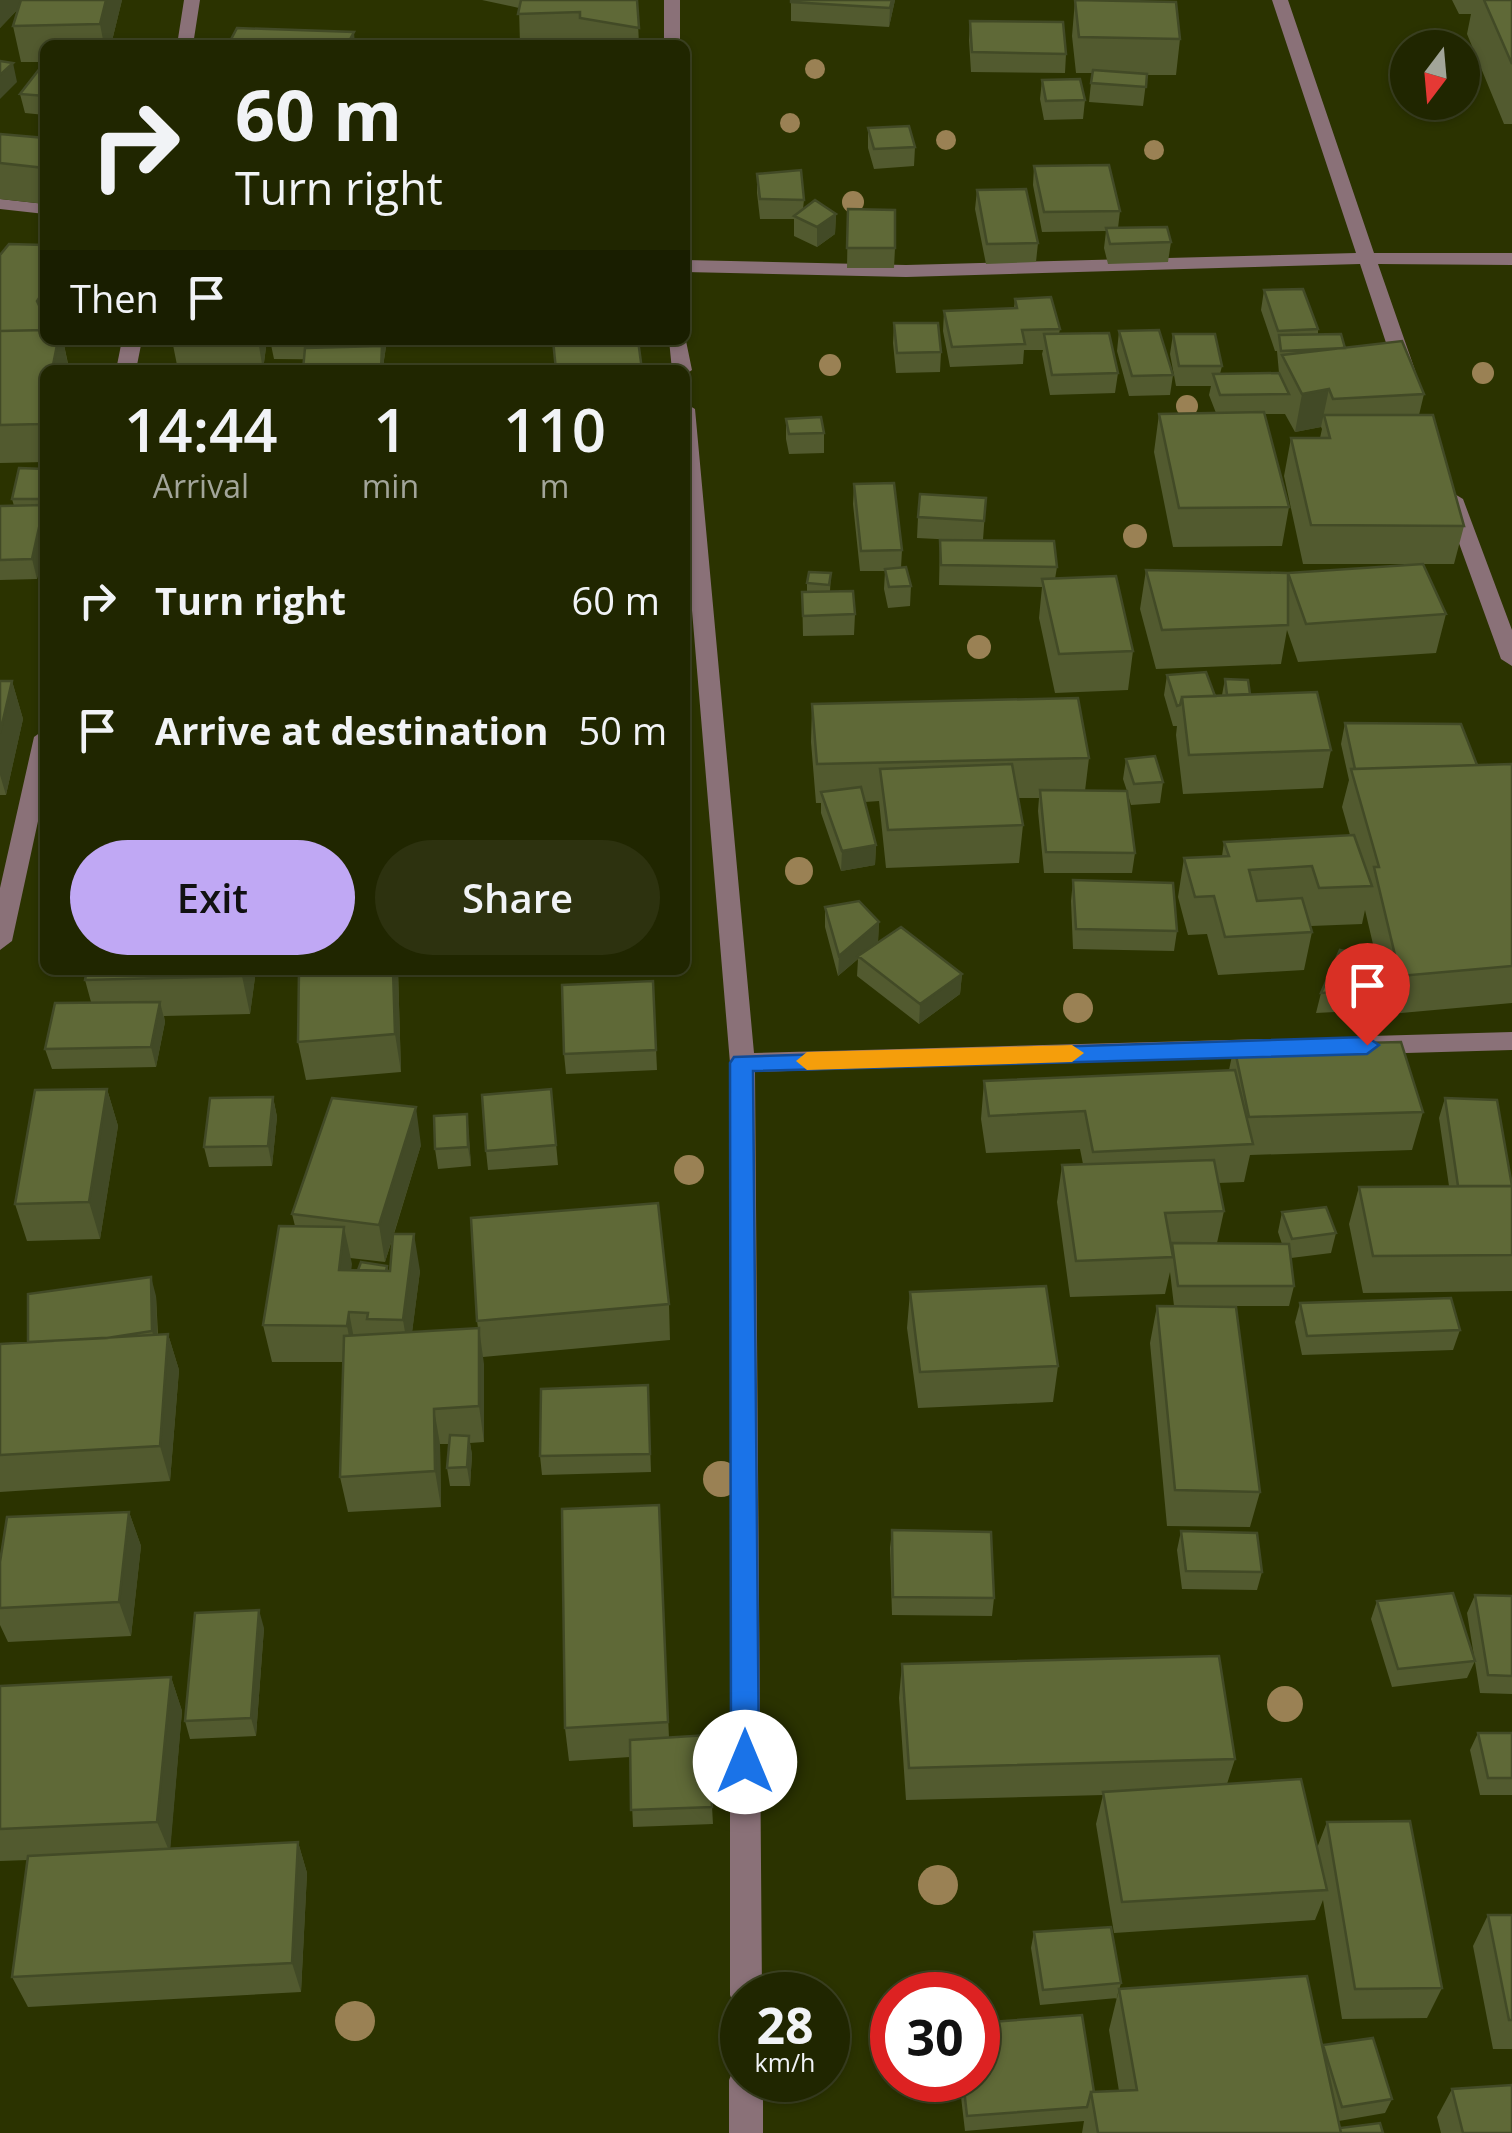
<!DOCTYPE html>
<html lang="en">
<head>
<meta charset="utf-8">
<style>
  :root { --surface:#202600; --page:#2d320f; --text:#f1f3f6; --muted:#a2a599; --line:#3d4322; --accent:#c0a8f4 }
  body { margin:0; font-family:"Open Sans",sans-serif; background:var(--page); color:var(--text); height:100vh; display:flex; flex-direction:column; font-size:38px; white-space:nowrap }
  * { box-sizing:border-box; margin:0 }
  p { font-size:32px; color:var(--muted) }
  .icon { flex:none; width:55px; height:55px; fill:none; stroke:currentColor; stroke-width:2; stroke-linecap:round; stroke-linejoin:round }
  .map { position:relative; flex:1; overflow:hidden }
  .drawer { position:absolute; left:40px; top:365px; width:650px; height:610px; display:flex; flex-direction:column; background:var(--surface); border-radius:15px; box-shadow:0 2px 8px #0004,0 0 0 2px var(--line) }
  .drawer>* { flex:none }
  .hud { position:absolute; left:40px; top:40px; width:650px; height:305px; border-radius:15px; box-shadow:0 2px 8px #0004,0 0 0 2px var(--line); background:#202600; color:var(--text); overflow:hidden }
  .needle { width:65px; rotate:196deg }
  .tools { position:absolute; left:1390px; top:30px; display:grid; gap:20px }
  .tools a { display:grid; place-items:center; width:90px; height:90px; border-radius:50%; background:var(--surface); box-shadow:0 2px 8px #0004,0 0 0 2px var(--line); font-size:50px }
  .speed { position:absolute; left:720px; top:1972px; display:flex; gap:20px; font-size:50px; font-weight:700; text-align:center }
  .speed>* { display:grid; place-content:center; width:130px; height:130px; border-radius:50%; background:var(--surface); box-shadow:0 2px 8px #0004,0 0 0 2px var(--line); line-height:1 }
  .speed small { font-size:25px; font-weight:400 }
  .speed .limit { border:15px solid #d22; background:#fff; color:#111 }
  .pin { position:absolute; display:grid; place-items:center; width:85px; height:85px; color:#fff; margin:-102px -42px; border-radius:50% 50% 50% 0; rotate:-45deg; box-shadow:0 0 10px #0007 }
  .pin .icon { rotate:45deg }
  .me { position:absolute; width:110px; margin:-55px; rotate:0deg; stroke-linejoin:round; filter:drop-shadow(0 0 8px #0008) }
  .turn { display:flex; align-items:center; gap:35px; height:210px; padding:0 30px; font-size:45px }
  .turn .icon { width:130px; height:130px; stroke-width:2.5 }
  .turn b { display:block; font-size:70px; line-height:85px }
  .then { display:flex; align-items:center; height:95px; padding:0 30px; background:#0003; gap:20px; font-size:38px }
  .eta { display:flex; justify-content:space-evenly; align-items:center; height:170px; text-align:center }
  .eta b { font-size:60px; font-weight:600; line-height:70px }
  .primary-button { display:flex; gap:20px; margin-top:auto; padding:20px 30px }
  .primary-button a { flex:1; height:115px; border-radius:60px; background:var(--accent); color:#111; font-size:40px; font-weight:600; line-height:115px; text-align:center }
  .primary-button a+a { background:var(--page); color:var(--text) }
  ul { padding:0; list-style:none }
  li { display:flex; align-items:center; gap:30px; height:130px; padding:0 30px }
  li div { flex:1 }
  li b { display:block; font-size:38px }
  li em { font-style:normal }
  .map>svg:first-child { display:block }
  .lines { fill:none; stroke-linecap:round; stroke-linejoin:round }
  .minor { fill:#8a7178; fill-rule:evenodd }
  .tree { fill:#9a8154 }
  .wall { fill:#525a2f; fill-rule:evenodd }
  .shaded-wall { fill:#424a26 }
  .building { fill:#5f6937; stroke:#424a26; stroke-width:2.5 }
  .route { fill:#1a73e8; stroke:#114b97; stroke-width:2.5 }
  .slow { fill:#f59e0b }
</style>
</head>
<body>
<div class="map">
<svg width="1512" height="2133" viewBox="0 0 1512 2133">
  <rect width="100%" height="100%" fill="#2b3300"/>
  <g class="lines">
    <!-- minor -->
    <path class="minor" d="M184 0H200L193 45H177Z
      M664 0H680V45H664Z
      M1272 0H1288L1374 253H1512V265L1378 264 1416 373 1413 377 1406 379 1396 373 1360 264 906 277 685 272V260L906 265 1356 253Z
      M0 199 45 204V214L0 209Z
      M685 336 692 370 685 375V370H672L669 340H685Z
      M122 340H142L136 370H116Z
      M685 403 695 409 754 1053 1266 1039 1275 1041 1278 1048 1275 1055 1266 1057 755 1072 762 1995H742V2010L734 2006 730 1995V1063L685 527Z
      M1453 493 1463 499 1512 630V666L1501 659 1443 499Z
      M45 729V789L12 941 0 950V888L34 737Z
      M1512 1032V1050L1371 1054 1362 1052 1359 1045 1362 1038 1371 1036Z
      M742 2065V2080H763V2133H729V2080L734 2068Z"/>
  </g>
  <!-- trees -->
  <g class="tree">
    <circle cx="815" cy="69" r="10"/>
    <circle cx="790" cy="123" r="10"/>
    <circle cx="946" cy="140" r="10"/>
    <circle cx="1154" cy="150" r="10"/>
    <circle cx="853" cy="202" r="11"/>
    <circle cx="830" cy="365" r="11"/>
    <circle cx="1483" cy="373" r="11"/>
    <circle cx="1187" cy="406" r="11"/>
    <circle cx="1135" cy="536" r="12"/>
    <circle cx="979" cy="647" r="12"/>
    <circle cx="799" cy="871" r="14"/>
    <circle cx="1078" cy="1008" r="15"/>
    <circle cx="689" cy="1170" r="15"/>
    <circle cx="721" cy="1479" r="18"/>
    <circle cx="1285" cy="1704" r="18"/>
    <circle cx="938" cy="1885" r="20"/>
    <circle cx="355" cy="2021" r="20"/>
  </g>
  <!-- wall -->
  <path class="wall" d="M0 0H122L111 45H45V62H21L13 26 17 10 0 28Z
    M482 0H637L639 45H520L519 8Z
    M791 0H895L889 27 791 21Z
    M1075 0 1180 39 1176 75H1147L1143 106 1089 102 1092 73H1076L1072 36Z
    M1452 0H1512V124H1504L1467 34 1471 14H1459Z
    M970 21 1066 54 1065 73 971 72 969 40Z
    M45 68V115L25 113 20 94Z
    M1042 80 1085 100 1083 119 1044 120 1040 99Z
    M868 128 915 147 914 166 874 169 868 148Z
    M0 134 45 138V204L0 199Z
    M1034 166 1120 211 1118 228 1171 242 1168 262 1108 264 1104 248 1106 231 1042 232 1033 185Z
    M757 174 804 200 803 209 836 214 835 234 817 247 794 236V219H760L757 193Z
    M977 190 1038 243 1036 262 986 264 975 209Z
    M848 209 895 248 894 268H847Z
    M0 255 44 317 45 340H63L69 368 45 370V462L0 463Z
    M1264 290 1318 329V334L1345 348 1424 394 1419 415 1464 526 1454 564H1423L1446 614 1436 653 1298 662 1287 630 1281 664 1156 669 1140 609 1146 570 1288 573 1421 564H1303L1284 476 1291 438H1320L1322 429 1321 427 1295 432 1285 414H1265L1289 507 1282 546 1173 547 1154 452 1159 414 1216 413 1209 395 1211 386H1176L1170 354 1173 334 1222 366 1220 374 1279 373 1277 351H1275L1261 310Z
    M1015 299 1060 329 1059 334 1118 373 1115 393 1050 395 1042 354 1043 350H1024L1023 364 950 367 943 331 944 311 1014 308Z
    M894 323 941 352 940 372 896 373 893 343Z
    M1119 331 1173 375 1170 395 1129 396 1117 351Z
    M172 340H267L263 370H178Z
    M270 340H387L384 360 274 359Z
    M786 419 824 433V453L789 454 786 439Z
    M45 469V542L37 579 0 580V506H14L12 499Z
    M854 484 902 550 901 568 911 586 910 606 888 608 884 589 885 571H860L853 504Z
    M986 498 983 540 1057 567 1055 579 1133 651 1128 690 1055 693 1039 618 1042 587 939 585 940 540H957L917 538 918 517Z
    M831 573 830 591 855 614 854 635 803 636 802 592H807V583Z
    M1167 675 1215 696 1222 695 1225 679 1331 750 1323 788 1183 794 1176 735 1177 726H1173L1164 695Z
    M0 681H12L23 719 6 795H0Z
    M812 704 1089 758 1085 791H1127L1123 779 1126 759 1163 782 1160 803 1131 805 1127 792 1135 853 1132 873H1044L1038 811 1039 798H1018L1023 825 1019 863 886 868 879 801 865 802 876 845 875 865 841 871 821 813V803H816L811 742Z
    M1345 723 1477 765 1512 764V1003L1390 1014 1378 964 1379 990 1373 1010 1316 1013 1321 993 1376 957 1365 910 1362 924 1311 926 1312 932 1304 970 1218 975 1207 934 1188 935 1178 897 1184 858 1222 856 1224 842 1350 835 1342 807 1349 780 1341 744Z
    M1073 880 1177 931 1174 951 1073 949 1071 901Z
    M825 907 879 922 878 942 870 948 962 974 960 994 919 1024 857 976 858 959 838 976 825 927Z
    M256 970 250 1014 164 1016 165 1022 156 1067 52 1069 45 1049 91 1002 85 980Z
    M398 970 401 1072 306 1080 298 1042Z
    M653 981 657 1070 566 1074 564 1054Z
    M1234 1046 1423 1112 1412 1150 1250 1155 1244 1182 1218 1183 1224 1211 1217 1243 1282 1244 1278 1232 1282 1212 1336 1233 1331 1253 1291 1258 1294 1286 1289 1306H1174L1170 1272 1165 1294 1070 1297 1057 1202 1062 1165 1083 1164 1080 1149 986 1153 981 1119 984 1081 1229 1070Z
    M107 1089 118 1126 100 1239 27 1241 15 1204Z
    M551 1089 558 1165 488 1170 486 1151Z
    M273 1097 277 1117 272 1166 209 1167 204 1147Z
    M1445 1098 1512 1255V1291L1363 1293 1349 1224 1359 1187 1449 1186 1439 1118Z
    M467 1114 471 1166 438 1169 435 1149Z
    M421 1145 394 1234 420 1271 412 1332 478 1328 477 1321 669 1304 670 1340 483 1357 484 1442 470 1443 472 1455 470 1486H450L447 1468 449 1444H440L441 1507 348 1512 340 1477 343 1362H272L263 1325 295 1226 292 1214ZM393 1237 390 1271H388L387 1266 351 1270 350 1258 385 1262Z
    M910 1292 1058 1366 1053 1402 918 1408 907 1328Z
    M156 1296 158 1334H168L179 1370 170 1481 0 1492V1344L28 1342Z
    M1300 1303 1460 1330 1453 1350 1302 1355 1295 1322Z
    M1157 1306 1260 1492 1250 1527 1167 1526 1150 1343Z
    M648 1385 651 1472 542 1475 540 1456Z
    M659 1505 669 1738 708 1735 713 1824 633 1827 630 1757 569 1761 565 1728Z
    M129 1512 141 1546 131 1636 8 1642 0 1625V1562Z
    M892 1530 994 1598 992 1616 892 1615 890 1548Z
    M1181 1531 1262 1572 1257 1590 1182 1589 1177 1550Z
    M1475 1595 1512 1596V1694L1480 1693 1467 1613Z
    M1377 1601 1475 1661 1467 1678 1392 1687 1371 1619Z
    M264 1628 256 1736 190 1739 185 1721Z
    M902 1664 1235 1759 1227 1784 1317 1848 1327 1822 1442 1988 1427 2018 1342 2019 1323 1900 1315 1920 1114 1933 1096 1824 1103 1795 906 1800 899 1698Z
    M171 1677 182 1711 170 1848 298 1842 307 1873 301 1992 28 2007 12 1977 28 1860 0 1861V1686Z
    M1478 1733H1512V1795H1480L1470 1750Z
    M1488 1915H1512V2049H1493L1473 1946Z
    M1034 1932 1121 1983 1117 1998 1040 2005 1031 1948Z
    M1119 1989 1323 2047 1392 2099 1385 2113 1339 2121 1340 2128 1383 2133H1082L1084 2121 965 2131 959 2080H978L1094 2092 1119 2091 1109 2030Z
    M1452 2089 1512 2133H1441L1437 2117Z"/>
  <!-- shaded-wall -->
  <path class="shaded-wall" d="M0 0H27L0 28Z
    M106 0H122L111 45H104L100 24Z
    M892 0H895L889 27 890 8Z
    M354 32 355 45H347Z
    M13 63 17 82 0 99V75Z
    M836 214 835 234 817 247V227Z
    M45 289V316L41 321 37 301Z
    M58 340H63L69 370H52Z
    M258 340H267L263 370Z
    M381 340H387L384 360V370H381Z
    M1329 389 1321 427 1295 432 1302 394Z
    M45 401V443L40 424Z
    M44 505 45 542 37 579 32 559Z
    M12 681 23 719 6 795 0 775V733Z
    M876 845 875 865 841 871 842 851Z
    M879 922 878 942 838 976 839 956Z
    M243 970H256L250 1014 242 976Z
    M393 970H398L401 1072 395 1034Z
    M962 974 960 994 919 1024 920 1004Z
    M160 1002 165 1022 156 1067 151 1047Z
    M107 1089 118 1126 100 1239 89 1202Z
    M273 1097 277 1117 272 1166 268 1146Z
    M416 1107 421 1145 385 1262 379 1225Z
    M467 1114 469 1133 471 1166 468 1147Z
    M344 1227 352 1264 347 1307 339 1270Z
    M414 1234 420 1271 409 1356 403 1320Z
    M151 1277 156 1296 158 1351 152 1331Z
    M349 1312 356 1349 354 1362 347 1326Z
    M479 1328 484 1364V1442L479 1406Z
    M168 1334 179 1370 170 1481 160 1446Z
    M434 1409 440 1444 441 1507 435 1471Z
    M469 1436 472 1455 470 1486 467 1467Z
    M129 1512 141 1546 131 1636 119 1602Z
    M259 1610 264 1628 256 1736 251 1718Z
    M171 1677 182 1711 170 1853 157 1822Z
    M298 1842 307 1873 301 1992 292 1963Z"/>
  <!-- building -->
  <path class="building" d="M21 0H106L100 24 13 26Z
    M521 0H637L639 28 580 18V12L518 14Z
    M791 0H892L890 8 791 2Z
    M1075 0 1176 2 1180 39 1079 37Z
    M1484 0H1512V64Z
    M970 21 1063 22 1066 54 972 52Z
    M237 28 354 32 347 45H228Z
    M0 61 13 63 0 75Z
    M41 67 45 68V96L20 94Z
    M1093 70 1147 74 1146 87 1091 83Z
    M1080 79 1085 100 1046 101 1042 80Z
    M909 126 915 147 874 149 868 128Z
    M0 134 45 138V168L0 163Z
    M1109 165 1120 211 1044 212 1034 166Z
    M801 170 804 200 760 199 757 174Z
    M1026 189 1038 243 987 244 977 190Z
    M815 200 836 214 817 227 794 216Z
    M848 209 895 210V248H847Z
    M1167 227 1171 242 1110 244 1106 228Z
    M9 244 45 245V289L37 301 45 318V330L0 331V255Z
    M1303 289 1318 329 1278 331 1264 290Z
    M1051 297 1060 329 1022 330 1025 344 952 347 944 311 1017 308 1015 299Z
    M894 323H938L941 352 897 353Z
    M45 330V340H58L52 370H45V401L40 424 0 425V331Z
    M1159 330 1173 375 1132 376 1119 331Z
    M1109 333 1118 373 1052 375 1044 334Z
    M1173 334H1215L1222 366H1179Z
    M1341 334 1345 348 1281 351 1279 335Z
    M553 340H638L642 370H556Z
    M1402 341 1424 394 1333 399 1329 389 1302 394 1282 355Z
    M382 346 381 370H303L305 348Z
    M1279 373 1289 394 1220 395 1213 374Z
    M1264 412 1289 507 1179 508 1159 414Z
    M1324 415H1433L1464 526 1311 525 1291 438H1330Z
    M821 417 824 433 789 434 786 419Z
    M19 468 45 469V499H12Z
    M894 483 902 550 861 551 854 484Z
    M920 494 986 498 984 521 918 517Z
    M44 505 32 559 0 560V506Z
    M940 540 1054 541 1057 567 941 565Z
    M1423 564 1446 614 1306 624 1288 573V625L1162 630 1146 570 1288 573Z
    M906 567 911 586 889 587 885 569Z
    M809 572 831 573 829 585 807 583Z
    M1116 576 1133 651 1059 654 1042 579Z
    M853 591 855 614 803 616 802 592Z
    M1206 672 1215 696 1182 697 1180 705 1177 706 1167 675Z
    M1225 679 1248 680 1250 694 1227 695Z
    M0 681H12L0 733Z
    M1317 692 1331 750 1189 755 1182 697Z
    M1078 698 1089 758 817 764 812 704Z
    M1345 723 1461 724 1477 765 1355 769Z
    M1155 756 1163 782 1134 784 1126 759Z
    M1012 764 1023 825 888 830 880 769Z
    M1512 764V966L1400 976 1374 867H1379L1351 769Z
    M861 787 876 845 842 851 821 792Z
    M1040 790 1127 791 1135 853 1046 852Z
    M1354 835 1372 886 1319 888 1312 866 1249 870 1257 901 1302 898 1312 932 1225 937 1214 896 1195 897 1184 858 1229 856 1224 842Z
    M1073 880 1173 883 1177 931 1076 929Z
    M859 901 879 922 839 956 825 907Z
    M901 927 962 974 920 1004 858 956Z
    M1340 950 1378 957 1379 990 1321 993Z
    M87 970H243L242 976 85 980Z
    M299 970H393L395 1034 298 1042Z
    M653 981 656 1050 564 1054 562 985Z
    M160 1002 151 1047 45 1049 55 1003Z
    M1401 1042 1423 1112 1249 1117 1234 1046Z
    M1235 1070 1253 1144 1093 1152 1085 1111 989 1116 984 1081Z
    M107 1089 89 1202 15 1204 35 1090Z
    M551 1089 556 1145 486 1151 482 1095Z
    M273 1097 268 1146 204 1147 210 1098Z
    M332 1098 416 1107 379 1225 292 1214Z
    M1445 1098 1497 1100 1512 1186H1458Z
    M467 1114 468 1147 435 1149 434 1116Z
    M1214 1160 1224 1211 1165 1213 1173 1257 1076 1261 1062 1165Z
    M1512 1186V1255L1373 1256 1359 1187Z
    M658 1203 669 1304 477 1321 471 1218Z
    M1326 1207 1336 1233 1292 1239 1282 1212Z
    M279 1226 344 1227 339 1270 390 1271 393 1234H414L403 1320 367 1319 368 1313 349 1312 347 1326 263 1325Z
    M1172 1243 1289 1244 1294 1286H1178Z
    M361 1262 387 1266 386 1271 358 1270Z
    M151 1277 152 1331 107 1338 28 1342V1294Z
    M1046 1286 1058 1366 920 1372 910 1292Z
    M1451 1298 1460 1330 1307 1336 1300 1303Z
    M1157 1306 1236 1307 1260 1492 1175 1490Z
    M479 1328V1406L434 1409 435 1471 340 1477 344 1336Z
    M168 1334 160 1446 0 1455V1344Z
    M648 1385 650 1454 540 1456 541 1389Z
    M450 1435 469 1436 467 1467 447 1468Z
    M659 1505 668 1722 565 1728 562 1509Z
    M129 1512 119 1602 0 1608V1562L7 1517Z
    M892 1530 991 1532 994 1598 893 1597Z
    M1181 1531 1257 1533 1262 1572 1186 1571Z
    M1453 1593 1475 1661 1398 1669 1377 1601Z
    M1475 1595 1512 1596V1676L1488 1675Z
    M259 1610 251 1718 185 1721 195 1613Z
    M1219 1656 1235 1759 909 1768 902 1664Z
    M171 1677 157 1822 0 1829V1686Z
    M1478 1733H1512V1778H1488Z
    M708 1735 712 1807 631 1810 630 1740Z
    M1301 1779 1327 1890 1122 1902 1103 1792Z
    M1410 1821 1442 1988 1355 1989 1327 1822Z
    M298 1842 292 1963 12 1977 28 1856Z
    M1488 1915H1512V2020H1509Z
    M1111 1927 1121 1983 1043 1990 1034 1932Z
    M1307 1976 1341 2133H1098L1091 2092 1137 2090 1119 1989Z
    M1082 2015 1094 2092H1091L1087 2107 967 2116 963 2080H978V2023Z
    M1373 2038 1392 2099 1342 2107 1323 2045Z
    M1512 2085V2133H1463L1452 2089Z
    M1380 2123 1383 2133H1341L1340 2128Z"/>
  <!-- route -->
  <path class="route" d="M1367 1037 1379 1045 1367 1054 753 1071 759 1762 755 1771 745 1775 735 1771 731 1762 730 1063 734 1057Z"/>
  <!-- slow -->
  <path class="slow" d="M1072 1045 1084 1053 1072 1062 807 1070 796 1061 807 1052Z"/>
</svg>
<div class="tools">
<a><svg class="needle" viewBox="-14 -14 28 28"><path d="M0-13l5 13h-10z" fill="#e53935"/><path d="M0 13l5-13h-10z" fill="#a2a599"/></svg></a>
</div>
<div class="speed"><div>28<small>km/h</small></div><div class="limit">30</div></div>
<div class="pin" style="left:1367px;top:1045px;background:#d93025"><svg class="icon" aria-label="arrive" viewBox="0 0 24 24"><path d="M6 21V4h12l-3 4 3 4H6"/></svg></div>
<svg class="me" style="left:745px;top:1762px" viewBox="-20 -20 40 40"><circle r="19" fill="#fff"/><path d="M0-13L10 11 0 6-10 11z" fill="#1a73e8"/></svg>
<div class="hud">
<div class="turn"><svg class="icon" aria-label="right" viewBox="0 0 24 24"><path d="M7 20v-9h11M14 6l5 5-5 5"/></svg><div><b>60 m</b>Turn right</div></div>
<div class="then">Then<svg class="icon" aria-label="arrive" viewBox="0 0 24 24"><path d="M6 21V4h12l-3 4 3 4H6"/></svg></div>
</div>
<section class="drawer">
<div class="eta">
<div><b>14:44</b><p>Arrival</p></div>
<div><b>1</b><p>min</p></div>
<div><b>110</b><p>m</p></div>
</div>
<ul>
<li><svg class="icon" aria-label="right" viewBox="0 0 24 24"><path d="M7 20v-9h11M14 6l5 5-5 5"/></svg><div><b>Turn right</b></div><em>60 m</em></li>
<li><svg class="icon" aria-label="arrive" viewBox="0 0 24 24"><path d="M6 21V4h12l-3 4 3 4H6"/></svg><div><b>Arrive at destination</b></div><em>50 m</em></li>
</ul>
<div class="primary-button"><a>Exit</a><a>Share</a></div>
</section>
</div>
</body>
</html>
